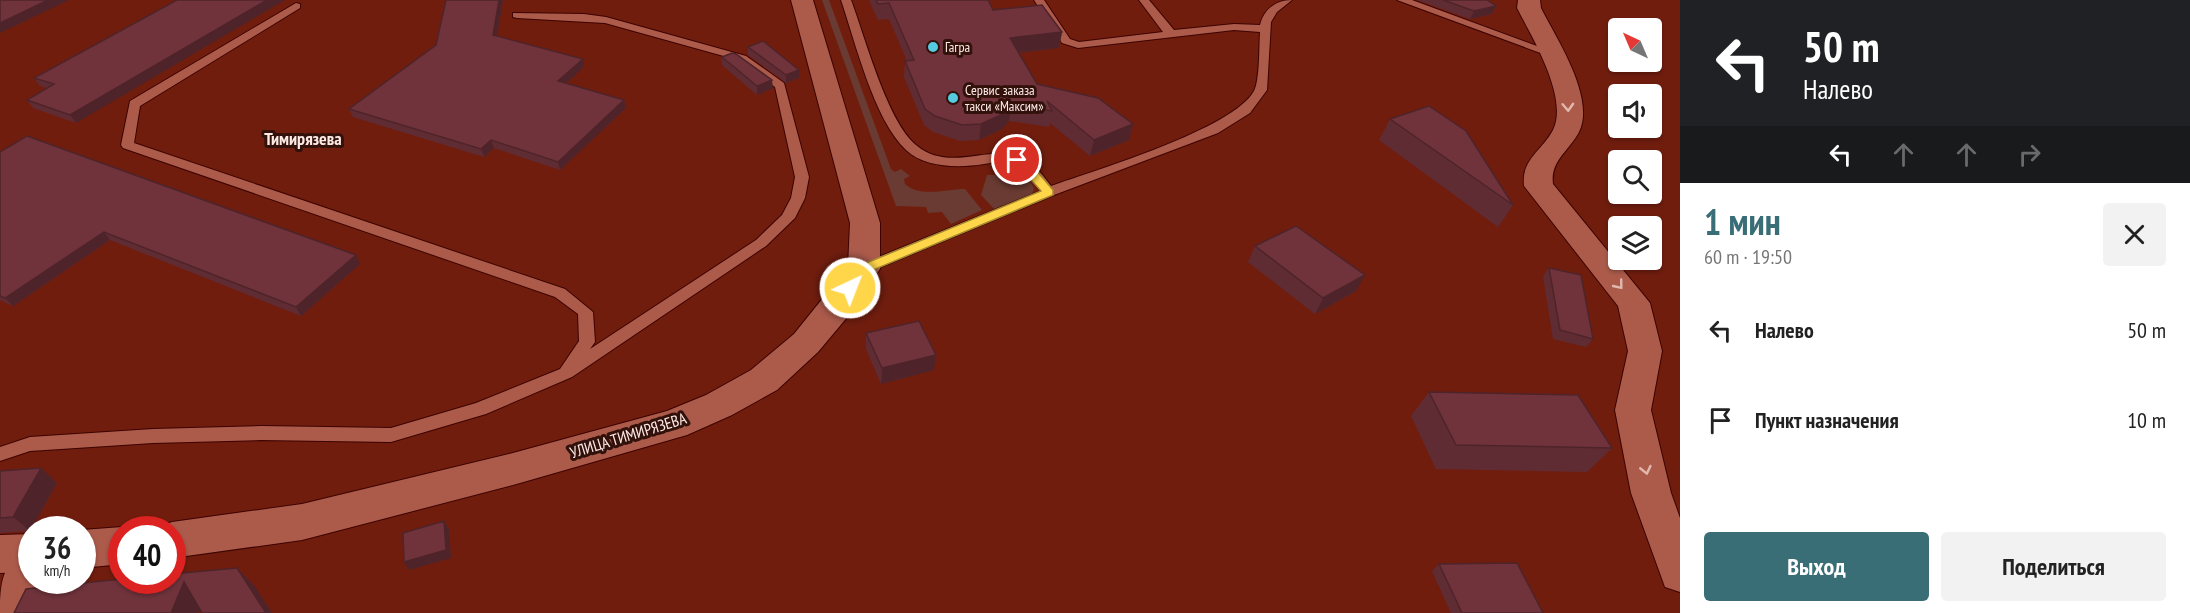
<!DOCTYPE html>
<html lang="ru">
<head>
<meta charset="utf-8">
<style>
  :root { --surface:#fff; --page:#f2f2f2; --text:#222; --muted:#767676; --accent:#396e77 }
  body { margin:0; font-family:"PT Sans Narrow",sans-serif; background:var(--page); color:var(--text); height:100vh; display:flex; flex-direction:column; font-size:22px; white-space:nowrap }
  * { box-sizing:border-box; margin:0 }
  p { font-size:20px; color:var(--muted) }
  .icon { flex:none; width:33px; height:33px; fill:none; stroke:currentColor; stroke-width:2; stroke-linecap:round; stroke-linejoin:round }
  .map { position:relative; flex:1; overflow:hidden }
  .sheet { display:flex; flex-direction:column; background:var(--surface); width:510px }
  .sheet>* { flex:none }
  .banner { background:#202124; color:#fff; overflow:hidden }
  .needle { width:39px; rotate:316deg }
  .fabs { position:absolute; left:1608px; top:18px; display:grid; gap:12px }
  .fabs a { display:grid; place-items:center; width:54px; height:54px; border-radius:6px; background:var(--surface); box-shadow:0 2px 4px #0004; font-size:30px }
  .speed { position:absolute; left:18px; top:516px; display:flex; gap:12px; font-size:30px; font-weight:700; text-align:center }
  .speed>* { display:grid; place-content:center; width:78px; height:78px; border-radius:50%; background:var(--surface); box-shadow:0 2px 4px #0004; line-height:1 }
  .speed small { font-size:15px; font-weight:400 }
  .speed .limit { border:9px solid #d22; background:#fff; color:#111 }
  .pin { position:absolute; display:grid; place-items:center; width:51px; height:51px; color:#fff; margin:-26px; border:3px solid #fff; border-radius:50%; box-shadow:0 2px 6px #0007 }
  .me { position:absolute; width:66px; margin:-33px; rotate:43deg; stroke-linejoin:round; filter:drop-shadow(0 0 4px #0008) }
  .turn { display:flex; align-items:center; gap:21px; height:126px; padding:0 24px; font-size:27px }
  .turn .icon { width:78px; height:78px; stroke-width:2.5 }
  .turn b { display:block; font-size:42px; line-height:51px }
  .lanes { display:flex; align-items:center; height:57px; padding:0 24px; background:#0003; justify-content:center; gap:30px; direction:ltr }
  .lanes .off { opacity:.35 }
  .round { display:grid; place-items:center; flex:none; width:63px; height:63px; border-radius:6px; background:var(--page) }
  .summary { display:flex; align-items:center; justify-content:space-between; height:102px; padding:0 24px }
  h1 { font-size:36px; font-weight:800; line-height:45px; color:var(--accent) }
  .cta { display:flex; gap:12px; margin-top:auto; padding:12px 24px }
  .cta a { flex:1; height:69px; border-radius:6px; background:var(--accent); color:#fff; font-size:24px; font-weight:800; line-height:69px; text-align:center }
  .cta a+a { background:var(--page); color:var(--text) }
  ul { padding:0; list-style:none }
  li { display:flex; align-items:center; gap:18px; height:90px; padding:0 24px }
  li div { flex:1 }
  li b { display:block; font-size:22px }
  li em { font-style:normal }
  main { display:flex; flex:1; min-height:0 }
  .map>svg:first-child { display:block }
  .built { fill:#701d0e; fill-rule:evenodd }
  .green { fill:#6a3b32 }
  .lines { fill:none; stroke-linecap:round; stroke-linejoin:round }
  .lane-casing { stroke:#3c0300; stroke-width:2 }
  .street-casing { stroke:#3c0300; stroke-width:2 }
  .secondary-casing { stroke:#3c0300; stroke-width:2 }
  .lane { fill:#ac5b4b; fill-rule:evenodd }
  .street { fill:#ac5b4b; fill-rule:evenodd }
  .secondary { fill:#ac5b4b; fill-rule:evenodd }
  .wall { fill:#602c34 }
  .shaded-wall { fill:#4e242a }
  .building { fill:#70333c; stroke:#4e242a; stroke-width:1.5 }
  .oneway { stroke:#e1b8af }
  .route { fill:#ffd54a; stroke:#a68a30; stroke-width:1.5 }
  .poi-dot { fill:#55cae0; stroke:#32110b; stroke-width:2 }
  .labels { text-anchor:middle; stroke-width:6; stroke-linejoin:round; paint-order:stroke }
  .far-poi-label { font-size:14px; fill:#fdeae5; stroke:#32110b; text-anchor:start }
  .street-label { font-size:16px; fill:#fdeae5; stroke:#32110b }
  .neighbourhood-label { font-size:18px; font-weight:bold; fill:#fdeae5; stroke:#32110b }
</style>
</head>
<body>
<main>
<div class="map">
<svg width="1680" height="613" viewBox="0 0 1680 613">
  <rect width="100%" height="100%" fill="#611609"/>
  <!-- built -->
  <path class="built" d="M0 0H1680V613H0ZM1618 28H1652V62H1618ZM1618 94H1652V128H1618ZM1618 160H1652V194H1618ZM1618 226H1652V260H1618ZM32 530H82V580H32ZM122 530H172V580H122Z"/>
  <!-- green -->
  <path class="green" d="M822 0H829L891 169 895 172 901 169 910 176 904 179 905 184C920 198 945 189 965 189L982 210 951 224 942 212 928 213 926 207 896 206Z
    M987 175C1001 175 1031 171 1034 190L1031 195 995 210 981 195Z"/>
  <g class="lines">
    <!-- lane casing -->
    <g class="lane-casing">
      <path id="lane" d="M841 0H851C865 37 887 121 916 145 951 175 995 140 1026 160 1037 166 1044 177 1051 186 1096 170 1233 129 1254 91 1260 80 1259 46 1260 32L1234 30 1078 48 1062 43 1034 0H1044L1070 39 1079 42 1163 32 1139 0H1149L1174 30 1234 24 1260 25C1264 9 1276 0 1292 0L1277 12 1271 22 1267 90 1250 113 1218 133 1054 195 864 274 857 269 859 265 1041 191C1033 180 1024 167 1011 162 1003 159 993 163 984 164 959 168 925 168 906 150 874 120 855 41 841 0Z
        M1397 0H1412L1556 53 1554 55H1546Z
        M296 3 300 4V8L140 106 134 143 565 289 593 312 595 342 590 349 756 240 782 215 791 198 795 177 775 87 738 60 605 23 517 18 513 17V13L584 14 606 17 746 56 784 83 809 177 805 198 795 218 766 246 572 377 486 414 391 442 261 440 153 443 30 451 0 461V447L30 437 153 429 261 426 391 428 476 403 560 369 579 341 578 314 555 297 123 148 121 145 130 101Z"/>
    </g>
    <!-- street casing -->
    <g class="street-casing">
      <path id="street" d="M32 548V580H43L23 613H0C0 585 1 560 32 548Z"/>
    </g>
    <!-- secondary casing -->
    <g class="secondary-casing">
      <path id="secondary" d="M791 0H813L880 223V269L849 315 818 352 777 390 732 415 687 435 513 485 302 540 172 558V530H156L158 527 172 522 302 504 513 453 667 411 706 395 751 370 794 334 848 267 850 223Z
        M1518 0H1540L1541 8C1556 38 1596 98 1579 132 1569 151 1550 161 1553 184L1650 303 1662 351 1651 410 1671 493 1680 518V592L1665 587 1631 493 1615 410 1628 351 1618 306 1524 186C1521 159 1542 151 1553 130 1569 98 1532 37 1517 8Z
        M122 527 130 530H122V564L82 568V530Z
        M32 534V572L0 573V535Z"/>
    </g>
    <!-- lane -->
    <use href="#lane" class="lane"/>
    <!-- street -->
    <use href="#street" class="street"/>
    <!-- secondary -->
    <use href="#secondary" class="secondary"/>
  </g>
  <!-- wall -->
  <path class="wall" d="M177 0 76 123 33 108 27 100 47 88 40 86 34 78Z
    M446 0H503L497 36 583 59 584 67 566 83 624 100 626 108 560 170 494 148 484 157 353 117 349 109 436 45Z
    M869 0H988L993 10 1062 32 1059 48 1018 53 1037 84 1129 140 1090 156 1050 123 1049 127 1009 121 1002 129 979 140 960 141 933 132 924 125 904 77 905 61H907L889 19 878 20Z
    M1417 0H1487L1496 6 1492 14 1470 19Z
    M748 47 799 70V78L786 83 748 55Z
    M722 57 773 88 757 95 722 65Z
    M1390 119 1513 205 1498 227 1379 140Z
    M0 152 360 264 301 316 110 240 13 306 0 300Z
    M1255 246 1356 291 1315 314 1248 262Z
    M1549 268 1593 339 1586 347 1553 339 1543 276Z
    M866 333 934 370 881 384 866 349Z
    M1429 392 1612 448 1587 472 1436 469 1411 416Z
    M41 468 57 483 30 531 0 533V471Z
    M1439 564 1543 613H1451L1432 571Z"/>
  <!-- shaded-wall -->
  <path class="shaded-wall" d="M48 0H69L0 33V23Z
    M267 0H285L76 123 70 115Z
    M499 0H503L496 43 493 35Z
    M1496 6 1492 14 1470 19 1474 11Z
    M1062 32 1059 48 1008 54 1010 38Z
    M583 59 584 67 560 89 558 81Z
    M799 70V78L786 83V75Z
    M772 80 773 88 757 95V86Z
    M624 100 626 108 560 170 558 162Z
    M1012 104 1009 121 1002 129 979 140 981 124Z
    M1133 124 1129 140 1090 156 1094 140Z
    M491 140 494 148 484 157 481 149Z
    M104 232 110 240 13 306 5 298Z
    M356 255 360 264 301 316 296 307Z
    M1365 275 1356 291 1315 314 1323 298Z
    M936 355 934 370 881 384 882 368Z
    M41 468 57 483 30 531 13 517Z
    M444 521 449 529 451 558 409 570 404 562Z
    M237 568 254 585 272 613H266Z
    M184 582 203 599 198 613H171Z"/>
  <!-- building -->
  <path class="building" d="M0 0H48L0 23Z
    M177 0H267L70 115 27 100 54 84 34 78Z
    M446 0H499L493 35 583 59 558 81 624 100 558 162 491 140 481 149 349 109 436 45Z
    M876 0H988L993 10 1042 5 1062 32 1010 38 1037 84 1098 98 1133 124 1094 140 1047 101 1052 111 1012 104 1005 113 981 124 962 125 935 116 925 109 905 61 914 60 889 3 878 4Z
    M1443 0H1487L1496 6 1474 11Z
    M763 41 799 70 786 75 748 47Z
    M732 53 736 54 772 80 757 86 722 57Z
    M1429 106 1466 131 1513 205 1390 119Z
    M27 136 356 255 296 307 104 232 5 298 0 296V152Z
    M1296 226 1365 275 1323 298 1255 246Z
    M1549 268 1581 275 1593 339 1560 330Z
    M919 321 936 355 882 368 866 333Z
    M1429 392 1578 395 1612 448 1456 445Z
    M41 468 13 517 0 518V471Z
    M444 521 446 550 404 562 403 533Z
    M1517 563 1543 613H1462L1439 564Z
    M237 568 266 613H202L184 582 171 613H14L26 589 122 579V580H172V574Z"/>
  <!-- one-way arrows -->
  <defs><path id="oneway-chevron" d="M-2-3.5L2.5 0L-2 3.5" fill="none" stroke-width="1.6" stroke-linecap="round" stroke-linejoin="round" transform="scale(1.5)"/></defs>
  <g class="oneway">
    <use href="#oneway-chevron" transform="translate(1568 107) rotate(87)"/>
    <use href="#oneway-chevron" transform="translate(1619 285) rotate(51)"/>
    <use href="#oneway-chevron" transform="translate(1646 470) rotate(77)"/>
  </g>
  <!-- route -->
  <path class="route" d="M1017 156 1030 163 1053 190V195L868 272 855 291H846L844 288 859 266 1041 191C1032 180 1021 170 1011 160Z"/>
  <!-- markers -->
  <g class="poi-dot">
    <circle cx="933" cy="47" r="6"/>
    <circle cx="953" cy="98" r="6"/>
  </g>
  <g class="labels">
    <!-- far-poi labels -->
    <g class="far-poi-label">
      <text x="945" y="52">Гагра</text>
      <text x="965" y="95">Сервис заказа<tspan x="965" dy="16">такси «Максим»</tspan></text>
    </g>
    <!-- street labels -->
    <g class="street-label">
      <text transform="translate(628 435) rotate(-17)" y="6">УЛИЦА ТИМИРЯЗЕВА</text>
    </g>
    <!-- neighbourhood labels -->
    <g class="neighbourhood-label">
      <text x="303" y="145">Тимирязева</text>
    </g>
  </g>
</svg>
<div class="fabs">
<a><svg class="needle" viewBox="-14 -14 28 28"><path d="M0-13l5 13h-10z" fill="#e53935"/><path d="M0 13l5-13h-10z" fill="#767676"/></svg></a>
<a><svg class="icon" aria-label="sound" viewBox="0 0 24 24"><path d="M4 9h4l5-4v14l-5-4H4zM17 9q2 3 0 6"/></svg></a>
<a><svg class="icon" aria-label="search" viewBox="0 0 24 24"><circle cx="10" cy="10" r="6"/><path d="M15 15l6 6"/></svg></a>
<a><svg class="icon" aria-label="layers" viewBox="0 0 24 24"><path d="M12 4l9 5-9 5-9-5zM3 14l9 5 9-5"/></svg></a>
</div>
<div class="speed"><div>36<small>km/h</small></div><div class="limit">40</div></div>
<div class="pin" style="left:1017px;top:160px;background:#d93025"><svg class="icon" aria-label="arrive" viewBox="0 0 24 24"><path d="M6 21V4h12l-3 4 3 4H6"/></svg></div>
<svg class="me" style="left:850px;top:288px" viewBox="-20 -20 40 40"><circle r="17" fill="#ffd54a" stroke="#fff" stroke-width="3"/><path d="M0-11L8 9 0 5-8 9z" fill="#fff"/></svg>
</div>
<section class="sheet">
<div class="banner">
<div class="turn"><svg class="icon" aria-label="left" viewBox="0 0 24 24"><path d="M17 20v-9H6M10 6l-5 5 5 5"/></svg><div><b>50 m</b>Налево</div></div>
<div class="lanes"><svg class="icon" aria-label="left" viewBox="0 0 24 24"><path d="M17 20v-9H6M10 6l-5 5 5 5"/></svg><svg class="icon off" aria-label="ahead" viewBox="0 0 24 24"><path d="M12 20V5M6 11l6-6 6 6"/></svg><svg class="icon off" aria-label="ahead" viewBox="0 0 24 24"><path d="M12 20V5M6 11l6-6 6 6"/></svg><svg class="icon off" aria-label="right" viewBox="0 0 24 24"><path d="M7 20v-9h11M14 6l5 5-5 5"/></svg></div>
</div>
<div class="summary"><div><h1>1 мин</h1><p>60 m · 19:50</p></div><a class="round"><svg class="icon" aria-label="close" viewBox="0 0 24 24"><path d="M6 6l12 12M18 6L6 18"/></svg></a></div>
<ul>
<li><svg class="icon" aria-label="left" viewBox="0 0 24 24"><path d="M17 20v-9H6M10 6l-5 5 5 5"/></svg><div><b>Налево</b></div><em>50 m</em></li>
<li><svg class="icon" aria-label="arrive" viewBox="0 0 24 24"><path d="M6 21V4h12l-3 4 3 4H6"/></svg><div><b>Пункт назначения</b></div><em>10 m</em></li>
</ul>
<div class="cta"><a>Выход</a><a>Поделиться</a></div>
</section>
</main>
</body>
</html>
